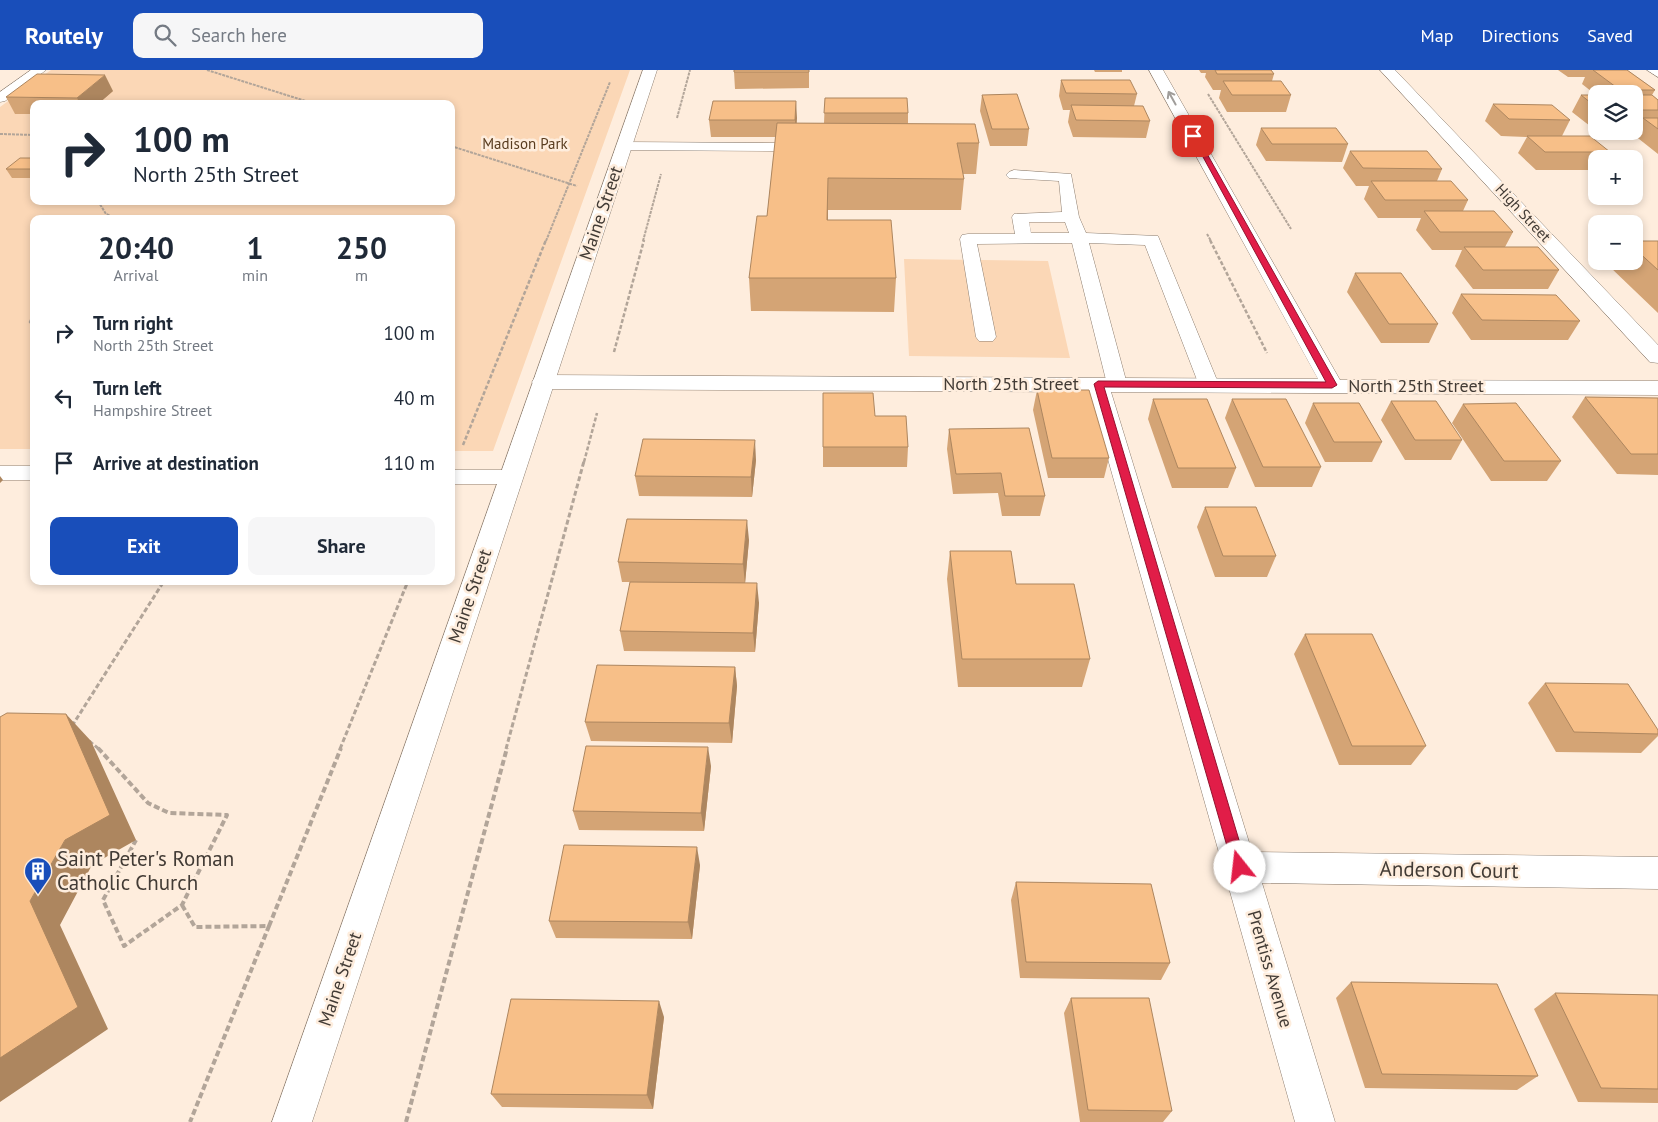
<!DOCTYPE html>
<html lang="en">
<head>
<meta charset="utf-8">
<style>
  :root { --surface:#fff; --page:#f6f6f7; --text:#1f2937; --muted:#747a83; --accent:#194eba }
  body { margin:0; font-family:"PT Sans",sans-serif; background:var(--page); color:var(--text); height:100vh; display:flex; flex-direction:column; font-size:19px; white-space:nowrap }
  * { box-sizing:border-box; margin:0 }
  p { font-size:16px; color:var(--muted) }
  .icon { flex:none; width:28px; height:28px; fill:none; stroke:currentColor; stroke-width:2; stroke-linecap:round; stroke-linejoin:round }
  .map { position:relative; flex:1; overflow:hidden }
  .sheet { position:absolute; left:30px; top:145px; width:425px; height:370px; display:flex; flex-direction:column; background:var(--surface); border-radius:10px; box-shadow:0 2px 8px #0003 }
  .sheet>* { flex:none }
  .top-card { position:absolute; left:30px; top:30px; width:425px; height:105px; border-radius:10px; box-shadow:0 2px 8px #0003; background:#fff; color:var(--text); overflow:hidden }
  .tools { position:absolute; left:1588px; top:15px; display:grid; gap:10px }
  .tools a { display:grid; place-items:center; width:55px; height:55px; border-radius:10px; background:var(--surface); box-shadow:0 2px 8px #0003; font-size:25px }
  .pin { position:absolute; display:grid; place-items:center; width:42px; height:42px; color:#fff; margin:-21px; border-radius:10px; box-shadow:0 2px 8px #0006 }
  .me { position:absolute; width:55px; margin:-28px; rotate:344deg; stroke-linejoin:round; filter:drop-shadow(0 0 4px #0008) }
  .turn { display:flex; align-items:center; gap:18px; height:105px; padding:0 20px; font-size:22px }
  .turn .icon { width:65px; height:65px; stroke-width:2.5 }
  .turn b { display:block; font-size:35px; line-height:42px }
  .eta { display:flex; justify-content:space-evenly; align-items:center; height:85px; text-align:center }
  .eta b { font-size:30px; font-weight:800; line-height:35px }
  .cta { display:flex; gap:10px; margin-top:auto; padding:10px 20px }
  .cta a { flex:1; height:58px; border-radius:10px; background:var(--accent); color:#fff; font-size:20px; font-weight:800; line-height:58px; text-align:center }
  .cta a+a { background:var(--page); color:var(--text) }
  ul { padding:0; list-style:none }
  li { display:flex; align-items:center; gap:15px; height:65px; padding:0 20px }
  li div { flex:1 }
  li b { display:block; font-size:19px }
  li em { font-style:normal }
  header { display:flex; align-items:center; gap:30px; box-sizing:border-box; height:70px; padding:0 25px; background:var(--accent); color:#fff }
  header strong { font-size:24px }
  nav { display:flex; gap:28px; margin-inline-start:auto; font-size:18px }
  .search { width:350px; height:45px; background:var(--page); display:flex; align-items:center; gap:12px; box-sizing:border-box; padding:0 18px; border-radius:10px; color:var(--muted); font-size:19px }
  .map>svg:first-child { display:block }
  .green { fill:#fbd7b6; fill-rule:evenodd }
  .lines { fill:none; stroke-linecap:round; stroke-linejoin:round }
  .service-casing { stroke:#8d7e70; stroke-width:1 }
  .minor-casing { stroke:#8d7e70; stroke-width:1 }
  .tertiary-casing { stroke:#8d7e70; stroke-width:1 }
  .path-far3 { stroke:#b2a599; stroke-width:2; stroke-dasharray:3 1; stroke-linecap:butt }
  .path-far2 { stroke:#b2a599; stroke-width:2.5; stroke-dasharray:4 2; stroke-linecap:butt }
  .path-far1 { stroke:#b2a599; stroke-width:3; stroke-dasharray:5 2.5; stroke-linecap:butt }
  .path { stroke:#b2a599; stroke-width:4; stroke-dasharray:6 3; stroke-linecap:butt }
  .service { fill:#fff; fill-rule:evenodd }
  .minor { fill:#fff; fill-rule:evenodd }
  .tertiary { fill:#fff; fill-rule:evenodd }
  .wall { fill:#d4a475 }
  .shaded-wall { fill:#ad865f }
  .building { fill:#f7bf88; stroke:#ad865f }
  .oneway { stroke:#a09d9a }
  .route { fill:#e11d48; stroke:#92132f }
  .labels { text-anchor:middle; stroke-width:5; stroke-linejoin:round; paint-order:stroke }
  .far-park-label { font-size:15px; fill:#593c1f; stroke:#feeddd }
  .far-street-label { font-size:15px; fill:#423b35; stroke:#feeddd }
  .street-label { font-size:18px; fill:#423b35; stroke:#feeddd }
  .near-poi-label { font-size:21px; fill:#423b35; stroke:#feeddd; text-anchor:start }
  .near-street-label { font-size:21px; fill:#423b35; stroke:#feeddd }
</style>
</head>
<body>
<header>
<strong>Routely</strong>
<div class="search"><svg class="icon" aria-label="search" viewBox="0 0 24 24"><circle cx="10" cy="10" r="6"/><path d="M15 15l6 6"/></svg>Search here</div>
<nav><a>Map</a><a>Directions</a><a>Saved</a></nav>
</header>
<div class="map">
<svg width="1658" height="1052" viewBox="0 0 1658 1052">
  <rect width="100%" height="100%" fill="#feeddd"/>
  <!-- green -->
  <path class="green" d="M51 0H630L493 381H451V149H34V379H0V37ZM34 34H451V131H34Z
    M904 189 1048 191 1070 288 909 286Z"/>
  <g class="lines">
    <!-- service casing -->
    <g class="service-casing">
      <path id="service" d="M31 0H46L5 31 0 32V22Z
        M809 67 814 68 816 71 814 74 777 81 624 80 617 76 624 72 777 73Z
        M1014 100 1071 104 1079 147 1086 163 1158 166 1219 315 1216 319 1209 321 1202 319 1199 315 1145 175 1089 173 1127 314 1124 318 1117 320 1110 318 1107 314 1072 173 977 174 996 267 993 271H979L976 267 960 169 962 165 968 164H1015L1012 147 1014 144 1062 142 1059 111 1009 108 1006 105 1009 102ZM1029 152H1065L1069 163H1031Z
        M0 396H34V410H0Z
        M451 400H511L519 402 522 407 519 412 511 414H451Z"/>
    </g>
    <!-- minor casing -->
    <g class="minor-casing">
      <path id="minor" d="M1149 0H1163L1340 310 1658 311V325L1111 322 1252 782 1658 787V819L1262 813 1335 1052H1295L1089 322 543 319 535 317 532 312 535 307 543 305 1318 309Z
        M1380 0H1395L1658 275V293L1650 292Z
        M1647 0H1658V7Z"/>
    </g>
    <!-- tertiary casing -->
    <g class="tertiary-casing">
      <path id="tertiary" d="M643 0H657L312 1052H272Z"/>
    </g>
    <!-- path-far3 -->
    <path class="path-far3" d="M207 0 315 34
      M1208 24 1291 159
      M677 48 690 0
      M0 64 34 65
      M451 76 577 116
      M98 131 106 144 118 149
      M1207 164 1211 171
      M546 171 610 12
      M643 171 661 104"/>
    <!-- path-far2 -->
    <path class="path-far2" d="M1210 170 1267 283
      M34 244 30 252 34 258
      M614 282 644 170
      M463 375 546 170
      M584 392 597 343"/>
    <!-- path-far1 -->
    <path class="path-far1" d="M72 656 164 511
      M89 671 99 679
      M340 679 408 511
      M506 679 584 391"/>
    <!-- path -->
    <path class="path" d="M98 678 148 733 169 743 227 745 182 835 124 876 103 830 136 770
      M182 835 195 857 269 856 190 1052
      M269 856 341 678
      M406 1052 507 678"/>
    <!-- service -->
    <use href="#service" class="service"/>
    <!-- minor -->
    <use href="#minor" class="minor"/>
    <!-- tertiary -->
    <use href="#tertiary" class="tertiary"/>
  </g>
  <!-- wall -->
  <path class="wall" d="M809 0V18L735 19 734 2Z
    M1094 0H1122V2H1095Z
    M1199 0H1271L1274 4 1272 11 1291 25 1286 42H1227L1219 28 1221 20H1213L1205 7 1206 3H1201Z
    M1558 0H1627L1655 20 1652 25 1658 30V84L1634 65 1639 57 1634 56V24H1596V56H1590L1572 42 1581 25H1596L1582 14 1585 7H1568Z
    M1061 10 1137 24 1134 36 1150 51 1146 68 1073 67 1068 52 1070 40H1063L1059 26Z
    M113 21 98 34H34V44H15L6 27Z
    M982 25 1029 59 1027 76H990L980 41Z
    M825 28 908 43V54L979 73 976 104H963L964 109 961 140H828V150L896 208 894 242 751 241 749 208 767 146 776 67H711L709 50 796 31V53H824Z
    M1493 34 1570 50 1562 66 1610 82 1606 89H1596V100H1536L1518 83 1527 67 1501 66 1485 51Z
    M1261 58 1348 74 1342 92 1266 91 1256 75Z
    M1350 81 1442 99 1437 111 1468 130 1463 141 1513 162 1505 177 1559 200 1548 219H1473L1455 196 1462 180H1432L1416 160 1421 148H1378L1364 129 1369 116H1356L1343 98Z
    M34 88V108H12L6 99Z
    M1634 171H1658V243L1610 197 1613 191H1634Z
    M1355 203 1438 254 1429 273H1381L1347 222Z
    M1461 224 1580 251 1568 270H1471L1452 243Z
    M1037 320 1109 388 1104 408H1048L1033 340Z
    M823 323 875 346 908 377 907 397H823Z
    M1585 327 1658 328V405L1617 404 1572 347Z
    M1153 329 1236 398 1228 418H1172L1148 349Z
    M1232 329 1321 397 1312 417H1255L1225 348Z
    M1391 331 1462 370 1451 390H1405L1381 350Z
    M1313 333 1382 372 1372 392H1325L1305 353Z
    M1463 334 1561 391 1547 411H1491L1452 353Z
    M949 359 1045 426 1040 446H1002L998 423 953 424 947 379Z
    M756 390 752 427 639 426 635 406Z
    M1205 437 1276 486 1267 507H1215L1197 457Z
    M749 470 745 513 759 533 755 582 624 581 620 561 637 512H622L618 492Z
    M950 481 1016 514 1090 589 1082 617H958L947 509Z
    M1305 564 1426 676 1411 695H1339L1294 584Z
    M735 597 737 616 732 673 591 671 585 652Z
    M1545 613 1658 660V666L1641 683 1556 682 1528 633Z
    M711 696 704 761 579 760 573 741Z
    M700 795 692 869 556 868 549 851Z
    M1016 812 1170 893 1161 910 1020 908 1011 830Z
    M1351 912 1538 1006 1517 1020 1365 1018 1336 928Z
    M1555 923 1658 925V1033L1578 1032 1534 939Z
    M1071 928 1172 1041 1163 1052H1080L1064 943Z
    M664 947 653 1039 502 1037 491 1024Z"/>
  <!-- shaded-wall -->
  <path class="shaded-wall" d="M105 5 113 21 98 34H80L77 28Z
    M796 31 797 48 796 67 795 50Z
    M828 108V140L827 182V150Z
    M755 370 756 390 752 427 751 407Z
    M0 406 3 410 0 413Z
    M747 450 749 470 745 514 743 494Z
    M757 513 759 533 755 582 753 563Z
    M735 597 737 616 732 673 729 653Z
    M66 644 91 671 136 770 92 795 60 855 108 959 0 1032V988L30 831 65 770Z
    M708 677 711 696 704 761 701 743Z
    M697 777 700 795 692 869 688 852Z
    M659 931 664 947 653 1039 647 1025Z"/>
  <!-- building -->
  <path class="building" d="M734 0H809V2H734Z
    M1215 0H1271L1274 4H1217Z
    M1593 0H1627L1655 20H1620Z
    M37 4 105 5 77 28 6 27Z
    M1061 10H1130L1137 24 1066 23Z
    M1223 11H1281L1291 25H1232Z
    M1017 24 1029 59H992L982 25Z
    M1581 25H1596V37Z
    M1634 25H1652L1658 30V40H1634Z
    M825 28H907L908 43H824Z
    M713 31H796L795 50H709Z
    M1493 34 1552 35 1570 50 1509 49Z
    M1071 35 1143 36 1150 51 1076 50Z
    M1643 48H1658V59Z
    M777 53 975 54 979 73H957L964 109 828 108 827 150H891L896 208H749L757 146H767Z
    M1261 58H1336L1348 74H1272Z
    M1527 66H1590L1610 82H1545Z
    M1350 81H1427L1442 99 1363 98Z
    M20 88H34V99H6Z
    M1371 111H1451L1468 130H1385Z
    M1424 141H1494L1513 162H1440Z
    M1634 171H1658V200L1634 178Z
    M1464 177H1538L1559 200H1483Z
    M1355 203H1401L1438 254H1389Z
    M1461 224 1556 225 1580 251 1482 250Z
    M1037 320H1089L1109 388H1052Z
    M823 323H873L875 346H906L908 377H823Z
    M1585 327 1658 328V384H1631Z
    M1153 329H1207L1236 398H1178Z
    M1232 329H1286L1321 397H1263Z
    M1391 331H1436L1462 370H1415Z
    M1313 333H1359L1382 372H1334Z
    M1516 333 1561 391H1504L1463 334Z
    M1029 358 1045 426H1005L1001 403 956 404 949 359Z
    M643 369 755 370 751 407 635 406Z
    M1205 437H1256L1276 486H1223Z
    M627 449 747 450 743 494 618 492Z
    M950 481H1011L1016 514H1074L1090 589H962Z
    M630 512 757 513 753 563 620 561Z
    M1305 564H1372L1426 676H1352Z
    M597 595 735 597 729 653 585 652Z
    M1545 613 1628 614 1658 660V664L1574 662Z
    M7 643 66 644 110 745 65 770 30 831 78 937 0 988V647Z
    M586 676 708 677 701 743 573 741Z
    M564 775 697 777 688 852 549 851Z
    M1016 812 1151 814 1170 893 1026 892Z
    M1351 912 1497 914 1538 1006 1382 1004Z
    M1555 923 1658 925V1019L1601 1018Z
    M1071 928H1149L1172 1041 1088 1040Z
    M511 929 659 931 647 1025 491 1024Z"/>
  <!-- one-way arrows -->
  <defs><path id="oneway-shaft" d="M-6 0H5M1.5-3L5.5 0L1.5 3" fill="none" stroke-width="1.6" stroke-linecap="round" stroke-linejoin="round" transform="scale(1.25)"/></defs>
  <use class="oneway" href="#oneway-shaft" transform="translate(1172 28) rotate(-119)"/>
  <!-- route -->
  <path class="route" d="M1191 65 1197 66 1337 315 1332 318 1104 317 1247 797 1245 801 1240 803 1235 801 1233 797 1094 314 1098 311 1326 312Z"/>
  <!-- icons -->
  <defs>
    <g id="building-pin" transform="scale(1.4375)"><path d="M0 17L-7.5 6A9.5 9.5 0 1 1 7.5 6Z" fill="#194eba" stroke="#feeddd"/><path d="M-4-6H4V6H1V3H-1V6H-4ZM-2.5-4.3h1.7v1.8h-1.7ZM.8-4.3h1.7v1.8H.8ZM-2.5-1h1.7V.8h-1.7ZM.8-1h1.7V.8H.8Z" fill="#fff"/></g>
  </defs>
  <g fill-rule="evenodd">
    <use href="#building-pin" x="38" y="801"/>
  </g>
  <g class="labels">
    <!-- far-park labels -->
    <g class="far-park-label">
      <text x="525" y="79">Madison Park</text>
    </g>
    <!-- far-street labels -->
    <g class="far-street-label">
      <text transform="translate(1523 143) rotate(47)" y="5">High Street</text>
    </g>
    <!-- street labels -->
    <g class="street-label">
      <text transform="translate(601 143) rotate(-71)" y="6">Maine Street</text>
      <text x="1011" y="320">North 25th Street</text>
      <text x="1416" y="322">North 25th Street</text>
      <text transform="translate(470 526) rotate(-71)" y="6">Maine Street</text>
      <text transform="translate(1270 899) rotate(74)" y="6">Prentiss Avenue</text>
      <text transform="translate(340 909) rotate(-71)" y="6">Maine Street</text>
    </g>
    <!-- near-poi labels -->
    <g class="near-poi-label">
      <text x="57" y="796">Saint Peter's Roman<tspan x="57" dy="24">Catholic Church</tspan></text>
    </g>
    <!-- near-street labels -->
    <g class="near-street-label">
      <text transform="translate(1449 800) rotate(1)" y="7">Anderson Court</text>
    </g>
  </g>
</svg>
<div class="tools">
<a><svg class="icon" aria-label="layers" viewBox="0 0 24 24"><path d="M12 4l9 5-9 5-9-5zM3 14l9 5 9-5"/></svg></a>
<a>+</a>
<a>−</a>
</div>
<div class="pin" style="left:1193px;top:66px;background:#d93025"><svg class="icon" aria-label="arrive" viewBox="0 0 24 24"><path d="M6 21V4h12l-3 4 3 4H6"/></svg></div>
<svg class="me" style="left:1240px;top:797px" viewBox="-20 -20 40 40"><circle r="19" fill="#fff"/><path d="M0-13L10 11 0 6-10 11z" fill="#e11d48"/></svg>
<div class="top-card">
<div class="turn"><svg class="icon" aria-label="right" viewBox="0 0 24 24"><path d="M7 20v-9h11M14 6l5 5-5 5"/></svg><div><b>100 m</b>North 25th Street</div></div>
</div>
<section class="sheet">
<div class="eta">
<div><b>20:40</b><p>Arrival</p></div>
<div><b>1</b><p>min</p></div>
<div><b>250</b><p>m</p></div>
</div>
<ul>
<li><svg class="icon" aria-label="right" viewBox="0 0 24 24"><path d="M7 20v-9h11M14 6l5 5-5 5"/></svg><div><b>Turn right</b><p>North 25th Street</p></div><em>100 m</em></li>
<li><svg class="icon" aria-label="left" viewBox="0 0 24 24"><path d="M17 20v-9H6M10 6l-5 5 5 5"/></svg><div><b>Turn left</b><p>Hampshire Street</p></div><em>40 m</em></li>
<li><svg class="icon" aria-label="arrive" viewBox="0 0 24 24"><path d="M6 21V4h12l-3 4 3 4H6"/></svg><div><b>Arrive at destination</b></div><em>110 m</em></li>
</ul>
<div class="cta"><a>Exit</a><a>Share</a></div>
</section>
</div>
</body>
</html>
